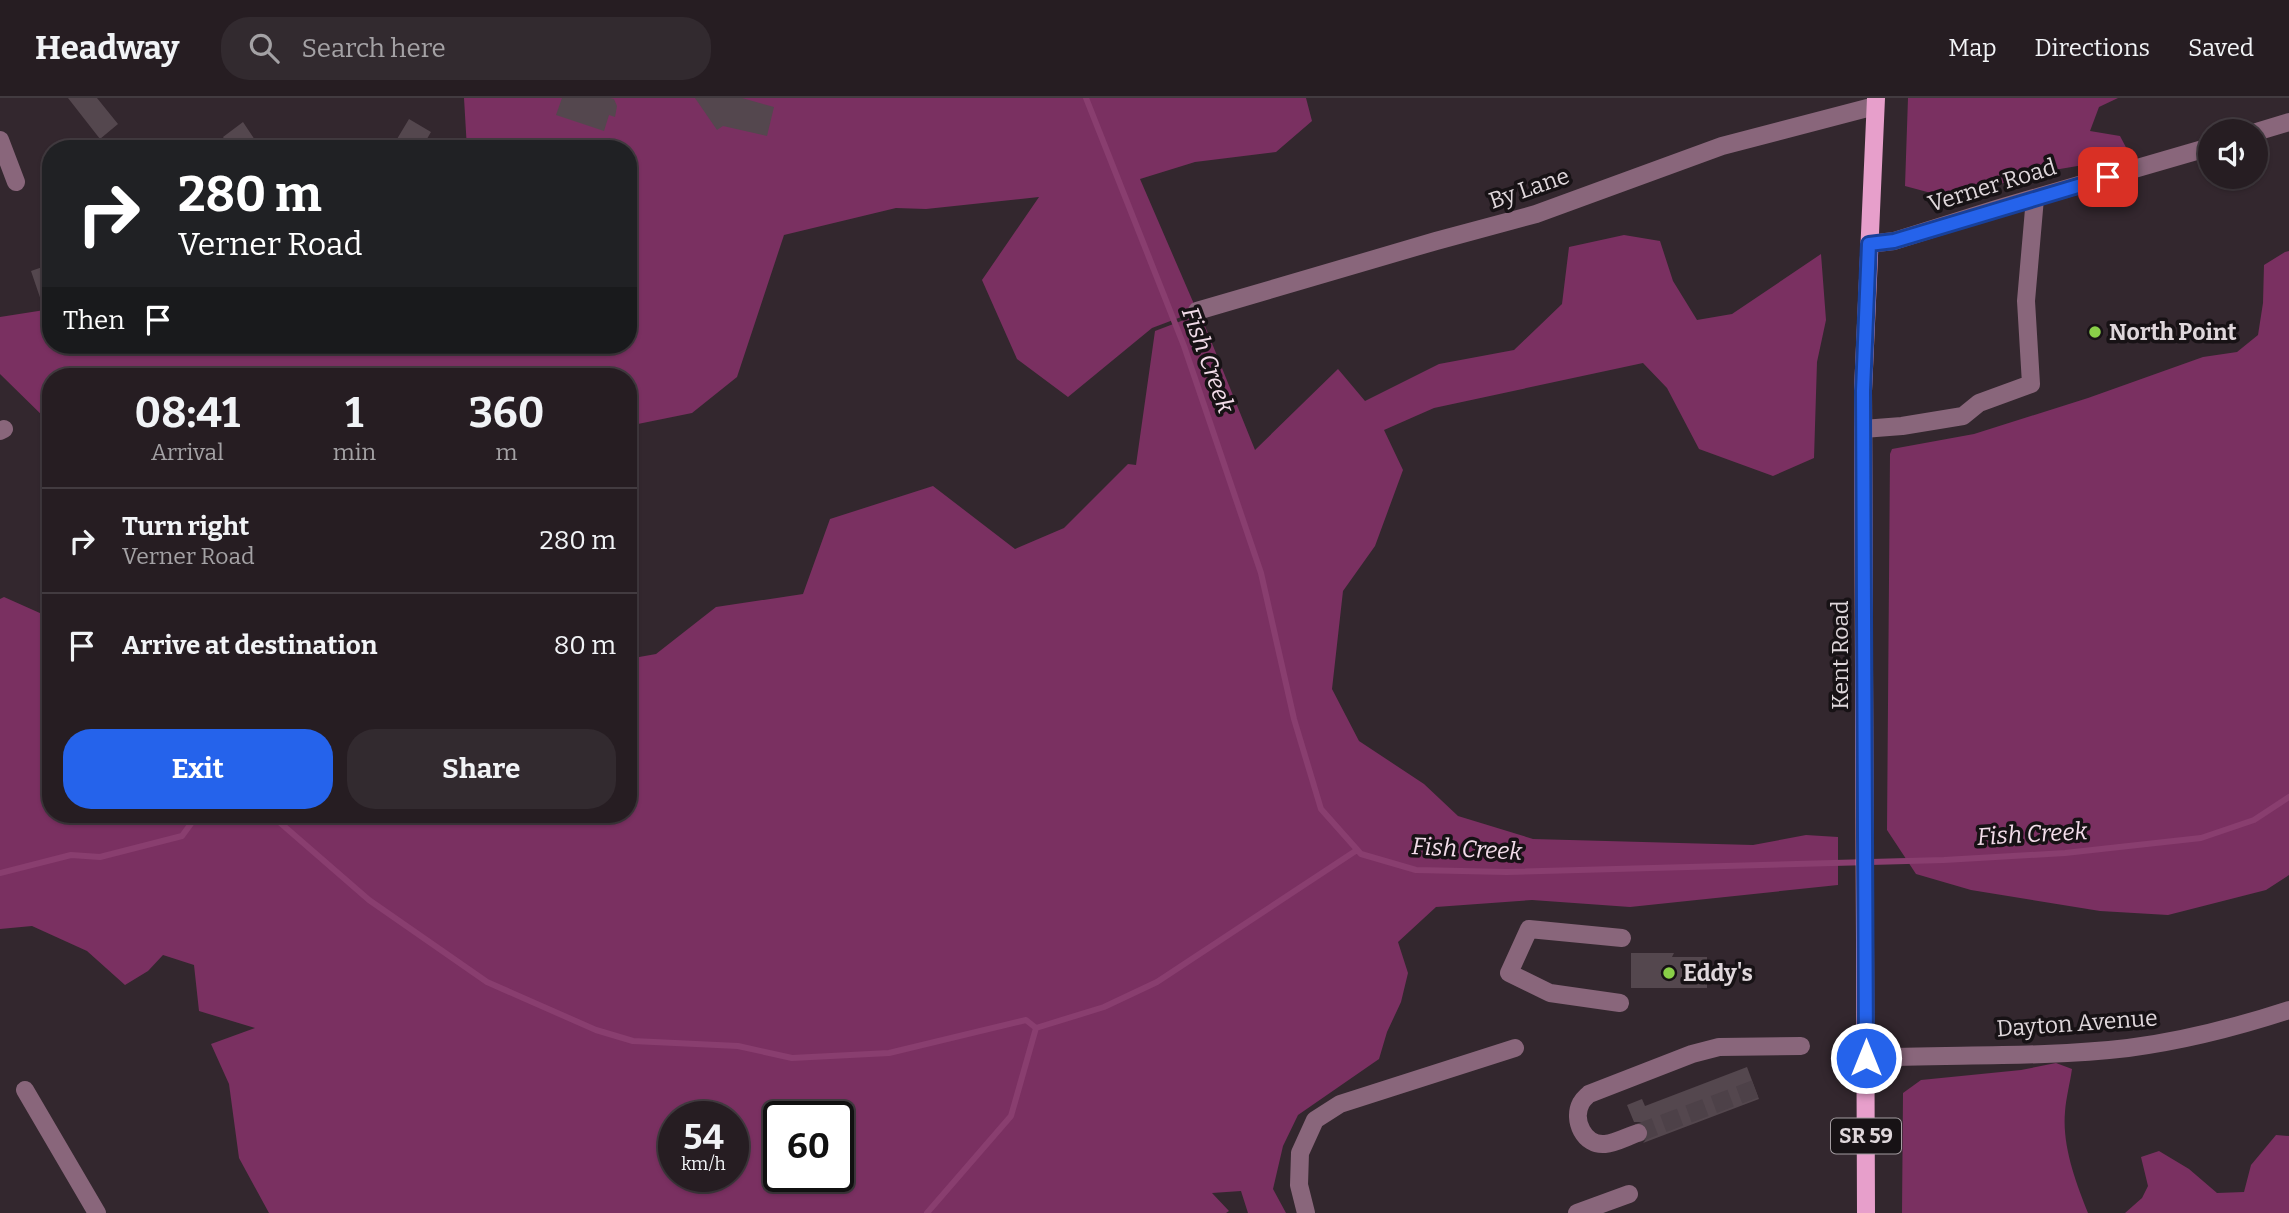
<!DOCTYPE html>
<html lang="en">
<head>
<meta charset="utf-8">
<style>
  :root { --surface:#261d22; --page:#322a2f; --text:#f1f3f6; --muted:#a4a2a5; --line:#423b40; --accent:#2563eb }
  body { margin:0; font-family:Bitter,serif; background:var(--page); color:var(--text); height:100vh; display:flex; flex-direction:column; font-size:26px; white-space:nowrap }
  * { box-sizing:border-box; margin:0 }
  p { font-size:23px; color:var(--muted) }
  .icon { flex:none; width:38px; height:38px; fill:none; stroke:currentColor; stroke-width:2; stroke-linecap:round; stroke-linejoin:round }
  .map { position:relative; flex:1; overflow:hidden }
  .panel { position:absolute; left:42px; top:270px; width:595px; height:455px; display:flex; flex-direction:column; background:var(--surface); border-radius:28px; box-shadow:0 2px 5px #0004,0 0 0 2px var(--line) }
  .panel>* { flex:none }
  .banner { position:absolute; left:42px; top:42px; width:595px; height:214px; border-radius:28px; box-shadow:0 2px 5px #0004,0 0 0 2px var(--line); background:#202124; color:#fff; overflow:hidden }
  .tools { position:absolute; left:2198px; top:21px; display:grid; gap:14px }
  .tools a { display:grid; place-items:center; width:70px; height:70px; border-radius:50%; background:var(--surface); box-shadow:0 2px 5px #0004,0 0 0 2px var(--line); font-size:35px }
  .speed { position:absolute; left:658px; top:1003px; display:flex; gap:14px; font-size:35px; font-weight:700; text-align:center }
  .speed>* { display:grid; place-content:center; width:91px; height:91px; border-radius:50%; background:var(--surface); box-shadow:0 2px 5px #0004,0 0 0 2px var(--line); line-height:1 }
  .speed small { font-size:18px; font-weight:400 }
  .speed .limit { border:4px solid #111; border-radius:10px; background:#fff; color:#111 }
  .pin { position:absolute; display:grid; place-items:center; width:60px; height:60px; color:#fff; margin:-30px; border-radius:14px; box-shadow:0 4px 10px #0006 }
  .me { position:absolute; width:77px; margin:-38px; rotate:0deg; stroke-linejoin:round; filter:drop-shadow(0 0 5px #0008) }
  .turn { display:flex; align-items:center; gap:24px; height:147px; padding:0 21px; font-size:32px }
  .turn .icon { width:91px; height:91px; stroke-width:2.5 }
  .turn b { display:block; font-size:49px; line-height:60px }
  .then { display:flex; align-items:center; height:66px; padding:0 21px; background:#0003; gap:14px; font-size:26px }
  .eta { display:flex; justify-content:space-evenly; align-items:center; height:119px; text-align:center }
  .eta b { font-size:42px; font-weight:700; line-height:49px }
  .cta { display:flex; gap:14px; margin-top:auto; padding:14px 21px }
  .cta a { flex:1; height:80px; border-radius:28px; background:var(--accent); color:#fff; font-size:28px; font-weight:700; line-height:80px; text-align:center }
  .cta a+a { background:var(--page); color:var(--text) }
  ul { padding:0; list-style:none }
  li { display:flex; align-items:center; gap:21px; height:105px; padding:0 21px; border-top:2px solid var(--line) }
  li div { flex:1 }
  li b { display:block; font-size:26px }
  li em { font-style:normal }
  header { display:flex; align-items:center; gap:42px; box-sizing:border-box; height:98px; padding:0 35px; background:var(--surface); border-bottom:2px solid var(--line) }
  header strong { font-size:33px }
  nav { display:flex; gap:38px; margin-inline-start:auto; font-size:24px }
  .search { width:490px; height:63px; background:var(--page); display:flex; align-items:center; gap:18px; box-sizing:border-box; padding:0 24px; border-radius:28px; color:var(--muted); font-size:26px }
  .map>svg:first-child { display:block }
  .forest { fill:#7a3061; fill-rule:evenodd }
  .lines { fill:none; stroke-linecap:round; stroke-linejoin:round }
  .stream { stroke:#893e6f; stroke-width:6 }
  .building { fill:#54474e }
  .minor-tunnel { stroke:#4d4148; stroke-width:18; stroke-dasharray:18 9; stroke-linecap:butt }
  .minor { stroke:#89667b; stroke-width:18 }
  .major { stroke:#e79fcb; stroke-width:18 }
  .route-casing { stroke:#184099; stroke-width:18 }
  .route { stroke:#2563eb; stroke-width:12 }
  .poi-dot { fill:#89cf48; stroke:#171215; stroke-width:2.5 }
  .labels { text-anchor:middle; stroke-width:7; stroke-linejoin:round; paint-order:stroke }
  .shield { fill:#171215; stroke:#a39ca0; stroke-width:2 }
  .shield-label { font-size:21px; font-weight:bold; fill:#dfd7db }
  .street-label { font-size:23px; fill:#dfd7db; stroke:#171215 }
  .poi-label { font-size:23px; font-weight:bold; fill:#dfd7db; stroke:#171215; text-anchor:start }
  .water-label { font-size:24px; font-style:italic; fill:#f3ddea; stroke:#171215 }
</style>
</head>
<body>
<header>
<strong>Headway</strong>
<div class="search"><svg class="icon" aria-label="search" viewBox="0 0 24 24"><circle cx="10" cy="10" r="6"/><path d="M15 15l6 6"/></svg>Search here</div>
<nav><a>Map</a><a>Directions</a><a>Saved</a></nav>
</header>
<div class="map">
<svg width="2289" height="1115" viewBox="0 0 2289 1115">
  <rect width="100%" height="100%" fill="#33272e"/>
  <!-- forest -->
  <path class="forest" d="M464 0H1306L1312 23 1276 54 1195 64 1140 81 1197 213 1152 230 1068 299 1017 261 982 182 1039 99 926 111 896 110 784 137 737 279 692 315 628 328V278H51V326L0 276V219L51 211V247H628V51H467Z
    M1908 0H2118L2099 9 2090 33 2120 38 2130 57 2119 61 2048 73 1981 91 1931 95 1905 88Z
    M1624 137 1660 143 1673 183 1697 222 1732 216 1821 156 1826 222 1817 264 1814 360 1773 378 1699 351 1667 290 1643 265 1434 310 1384 332 1403 372 1375 448 1343 493 1332 591 1359 643 1424 686 1458 718 1533 741 1753 747 1806 737 1838 739V787L1630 809 1532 802 1436 809 1398 844 1408 875 1401 904 1387 934 1379 961 1298 1017 1283 1048 1273 1091 1286 1115H1248L1241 1093 1212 1095 1229 1113 1226 1115H269L239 1060 229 986 211 946 255 930 199 913 194 867 163 857 148 873 125 887 87 853 32 828 0 831V501L4 499 51 520V716H628V561L656 556 716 509 803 496 830 421 933 388 1015 451 1064 430 1128 366 1136 367 1155 233 1197 217 1203 223 1255 352 1338 271 1365 303 1439 266 1514 252 1562 206 1569 149ZM674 1018H733V1078H674ZM779 1018H838V1078H779Z
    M2289 153V777L2266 792 2168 817 2100 813 1971 792 1916 776 1887 732 1890 356 1892 351 1974 336 2088 300 2203 259 2237 254 2258 237 2263 205 2264 167 2285 154Z
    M2056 965 2072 971C2070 985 2066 1000 2065 1014 2062 1048 2076 1085 2088 1115H1902L1903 995 1921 982 2021 972Z
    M2276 1037 2289 1038V1115H2125L2142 1100 2148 1088 2141 1059 2159 1053 2189 1071 2217 1095 2244 1094 2251 1067Z"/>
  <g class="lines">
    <!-- stream -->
    <path class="stream" d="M1086 0 1184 248 1261 475 1294 621 1321 711 1361 756 1416 772 1507 774 1944 762 2065 755 2201 740 2254 722 2289 699
      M270 716 369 802 487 884 596 932 633 943 738 948 792 960 889 955 1026 922 1036 930 1104 909 1157 884 1357 752
      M0 775 71 757 100 759 182 738 198 716
      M927 1115 1011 1018 1036 930"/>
  </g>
  <!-- building -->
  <path class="building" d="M68 0H97L118 26 100 41Z
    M562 0H610L614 1 617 8 615 19 609 17 604 33 556 17Z
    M695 0H742L774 9 767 38 723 28 717 32Z
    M409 21 431 34 421 51H391Z
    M243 24 261 51H231L223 39Z
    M51 166V222L48 223 31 173Z
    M1631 855H1674L1672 859H1707V890H1631Z
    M1747 969 1759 1001 1643 1045 1649 1038 1648 1031 1641 1024H1634L1627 1007 1642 1001 1645 1008Z"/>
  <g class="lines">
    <!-- minor-tunnel -->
    <path class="minor-tunnel" d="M1638 1035 1755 991"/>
    <!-- minor -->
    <path class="minor" d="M2256 34 2289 24
      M0 42 16 84
      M1869 146 1894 143 1996 111 2210 49
      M1197 213 1436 143 1536 116 1722 48 1875 8
      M1863 331 1902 328 1963 318 1979 305 2031 286 2026 203 2035 100
      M0 333 4 331
      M1620 905 1550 895 1509 875 1529 831 1622 840
      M1866 960C1953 956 2041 960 2128 950 2182 943 2237 929 2289 912
      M25 992 97 1115
      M1638 1035C1628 1038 1616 1045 1605 1046 1584 1048 1572 1022 1581 1005 1583 1001 1586 999 1589 996L1692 956 1719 949 1801 948
      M1306 1115 1299 1087 1300 1055 1315 1022 1340 1006 1515 950
      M1577 1115 1629 1096"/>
    <!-- major -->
    <path class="major" d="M1866 1115 1863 293 1876 0"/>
  </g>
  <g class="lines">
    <!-- route casing -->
    <g class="route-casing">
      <path id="route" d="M1866 960 1863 293 1869 146 1894 143 2108 79"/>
    </g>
    <!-- route -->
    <use href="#route" class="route"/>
  </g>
  <!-- markers -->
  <g class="poi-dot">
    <circle cx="2095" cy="234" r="7"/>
    <circle cx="1669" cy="875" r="7"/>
  </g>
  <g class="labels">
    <!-- shield labels -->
    <rect class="shield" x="1831" y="1020.5" width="70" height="35" rx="5"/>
    <g class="shield-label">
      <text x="1866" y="1045">SR 59</text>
    </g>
    <!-- street labels -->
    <g class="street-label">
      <text transform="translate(1992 87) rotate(-17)" y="8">Verner Road</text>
      <text transform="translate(1529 90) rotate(-19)" y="8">By Lane</text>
      <text transform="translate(1840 557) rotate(-90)" y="8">Kent Road</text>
      <text transform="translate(2077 925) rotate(-4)" y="8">Dayton Avenue</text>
    </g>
    <!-- poi labels -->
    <g class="poi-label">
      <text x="2109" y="242">North Point</text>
      <text x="1683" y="883">Eddy's</text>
    </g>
    <!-- water labels -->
    <g class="water-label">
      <text transform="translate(1208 262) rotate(70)" y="8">Fish Creek</text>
      <text transform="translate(2032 736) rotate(-3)" y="8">Fish Creek</text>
      <text transform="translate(1467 751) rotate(3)" y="8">Fish Creek</text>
    </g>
  </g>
</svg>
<div class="tools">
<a><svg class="icon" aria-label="sound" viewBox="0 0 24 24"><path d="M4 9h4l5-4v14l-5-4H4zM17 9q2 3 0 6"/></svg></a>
</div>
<div class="speed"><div>54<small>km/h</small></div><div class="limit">60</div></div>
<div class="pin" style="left:2108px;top:79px;background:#d93025"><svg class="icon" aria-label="arrive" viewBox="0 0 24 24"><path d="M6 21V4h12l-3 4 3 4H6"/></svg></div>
<svg class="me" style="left:1866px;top:960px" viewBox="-20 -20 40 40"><circle r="17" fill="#2563eb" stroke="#fff" stroke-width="3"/><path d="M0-11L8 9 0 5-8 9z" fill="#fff"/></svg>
<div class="banner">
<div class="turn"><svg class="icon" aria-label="right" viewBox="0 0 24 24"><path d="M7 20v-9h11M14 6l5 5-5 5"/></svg><div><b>280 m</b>Verner Road</div></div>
<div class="then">Then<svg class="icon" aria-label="arrive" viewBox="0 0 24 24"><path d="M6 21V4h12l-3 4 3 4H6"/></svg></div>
</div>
<section class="panel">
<div class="eta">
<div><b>08:41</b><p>Arrival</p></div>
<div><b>1</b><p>min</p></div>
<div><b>360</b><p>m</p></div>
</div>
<ul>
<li><svg class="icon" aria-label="right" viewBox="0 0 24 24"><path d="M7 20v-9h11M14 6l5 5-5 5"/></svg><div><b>Turn right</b><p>Verner Road</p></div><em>280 m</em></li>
<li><svg class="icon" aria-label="arrive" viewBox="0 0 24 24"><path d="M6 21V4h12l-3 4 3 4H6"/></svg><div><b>Arrive at destination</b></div><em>80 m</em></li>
</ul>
<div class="cta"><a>Exit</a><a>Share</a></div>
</section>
</div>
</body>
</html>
